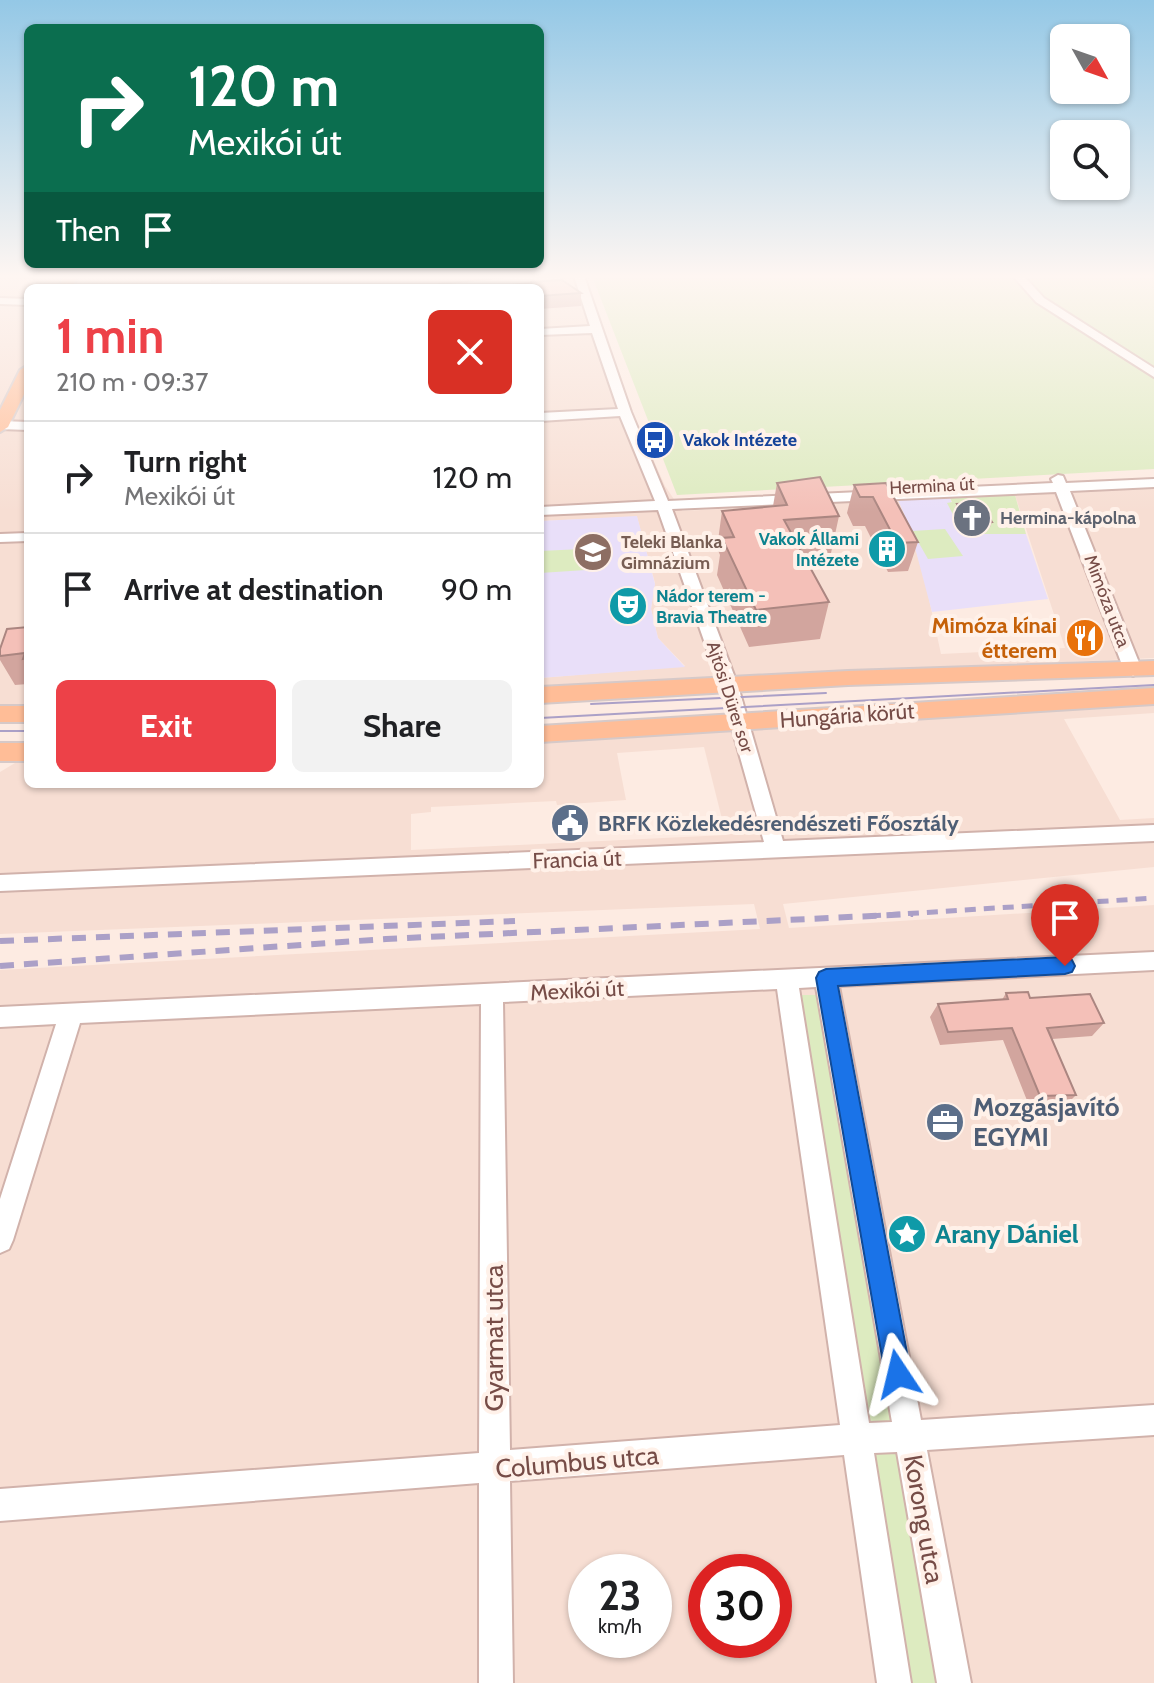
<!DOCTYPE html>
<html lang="en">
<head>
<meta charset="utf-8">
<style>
  :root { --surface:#fff; --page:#f2f2f2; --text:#202124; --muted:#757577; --line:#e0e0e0; --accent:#ed4148 }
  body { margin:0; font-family:Cabin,sans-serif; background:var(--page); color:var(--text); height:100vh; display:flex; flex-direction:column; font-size:30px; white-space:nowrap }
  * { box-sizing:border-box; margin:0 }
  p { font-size:26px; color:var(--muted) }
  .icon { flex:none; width:44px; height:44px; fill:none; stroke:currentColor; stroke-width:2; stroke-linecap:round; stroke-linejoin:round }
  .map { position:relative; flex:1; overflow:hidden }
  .side { position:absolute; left:24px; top:284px; width:520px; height:504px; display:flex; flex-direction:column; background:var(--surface); border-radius:12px; box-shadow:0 2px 6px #0004 }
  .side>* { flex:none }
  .top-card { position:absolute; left:24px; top:24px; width:520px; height:244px; border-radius:12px; box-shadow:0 2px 6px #0004; background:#0b6e4f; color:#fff; overflow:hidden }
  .needle { width:52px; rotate:130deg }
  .controls { position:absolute; left:1050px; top:24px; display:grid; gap:16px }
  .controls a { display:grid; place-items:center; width:80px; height:80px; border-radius:12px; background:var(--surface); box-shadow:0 2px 6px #0004; font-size:40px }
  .speed { position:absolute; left:568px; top:1554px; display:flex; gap:16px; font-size:40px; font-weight:700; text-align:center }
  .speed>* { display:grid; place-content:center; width:104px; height:104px; border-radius:50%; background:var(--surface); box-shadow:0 2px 6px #0004; line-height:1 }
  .speed small { font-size:20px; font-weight:400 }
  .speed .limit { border:12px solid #d22; background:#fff; color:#111 }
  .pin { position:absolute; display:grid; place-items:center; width:68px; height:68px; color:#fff; margin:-82px -34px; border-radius:50% 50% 50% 0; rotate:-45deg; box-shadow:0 0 8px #0007 }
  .pin .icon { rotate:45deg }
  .me { position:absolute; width:88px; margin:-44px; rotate:350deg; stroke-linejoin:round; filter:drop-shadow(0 0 6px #0008) }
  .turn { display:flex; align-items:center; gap:28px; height:168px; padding:0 32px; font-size:36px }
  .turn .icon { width:104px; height:104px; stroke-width:2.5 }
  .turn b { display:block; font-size:56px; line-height:68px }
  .then { display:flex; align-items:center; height:76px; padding:0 32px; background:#0003; gap:16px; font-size:30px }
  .round { display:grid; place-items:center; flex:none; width:84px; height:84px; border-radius:12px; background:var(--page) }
  .summary { display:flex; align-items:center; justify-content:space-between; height:136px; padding:0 32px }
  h1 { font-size:48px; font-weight:700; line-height:60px; color:var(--accent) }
  .action { display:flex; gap:16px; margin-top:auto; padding:16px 32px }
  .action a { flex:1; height:92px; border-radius:12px; background:var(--accent); color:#fff; font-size:32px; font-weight:700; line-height:92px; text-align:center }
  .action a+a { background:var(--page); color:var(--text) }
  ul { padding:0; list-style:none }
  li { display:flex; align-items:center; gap:24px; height:112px; padding:0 32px; border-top:2px solid var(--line) }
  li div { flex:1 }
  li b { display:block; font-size:30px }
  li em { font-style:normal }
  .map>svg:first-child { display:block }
  .residential { fill:#f7ded3; fill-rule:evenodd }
  .commercial { fill:#fed6d5 }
  .education { fill:#e9dff9 }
  .green { fill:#ddebc0 }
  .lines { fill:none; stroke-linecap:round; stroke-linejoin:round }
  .minor-casing { stroke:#d1b2ab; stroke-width:4 }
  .major-casing { stroke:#d6c9c8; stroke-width:4 }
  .minor { fill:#fff; fill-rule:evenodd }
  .major { fill:#ffbd97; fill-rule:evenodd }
  .tram { stroke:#aba0c7; stroke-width:2 }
  .rail-far1 { stroke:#aba0c7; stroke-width:5; stroke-dasharray:11 8; stroke-linecap:butt }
  .rail { stroke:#aba0c7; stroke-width:6; stroke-dasharray:14 10; stroke-linecap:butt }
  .wall { fill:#d2a59e }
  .shaded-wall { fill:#ab8681 }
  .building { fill:#f4c0b8; stroke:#ab8681; stroke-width:2 }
  .route { fill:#1a73e8; stroke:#114b97; stroke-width:2 }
  .labels { text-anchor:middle; stroke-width:8; stroke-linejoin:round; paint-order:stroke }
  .far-transit-label { font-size:18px; font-weight:bold; fill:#164399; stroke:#fff1e9; text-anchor:start }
  .far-street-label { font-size:18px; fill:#764c47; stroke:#fff1e9 }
  .far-worship-label { font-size:18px; font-weight:bold; fill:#5b616d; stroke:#fff1e9; text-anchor:start }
  .far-culture-label { font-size:18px; font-weight:bold; fill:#0d838f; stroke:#fff1e9; text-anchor:end }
  .far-education-label { font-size:18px; font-weight:bold; fill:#785e54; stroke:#fff1e9; text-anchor:start }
  .food-label { font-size:22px; font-weight:bold; fill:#c56008; stroke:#fff1e9; text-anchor:end }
  .street-label { font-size:22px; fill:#764c47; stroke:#fff1e9 }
  .service-label { font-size:22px; font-weight:bold; fill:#4e5e75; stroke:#fff1e9; text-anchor:start }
  .near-service-label { font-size:26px; font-weight:bold; fill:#4e5e75; stroke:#fff1e9; text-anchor:start }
  .near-culture-label { font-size:26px; font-weight:bold; fill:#0d838f; stroke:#fff1e9; text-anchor:start }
  .near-street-label { font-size:26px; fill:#764c47; stroke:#fff1e9 }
</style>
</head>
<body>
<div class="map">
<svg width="1154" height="1683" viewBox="0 0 1154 1683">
  <rect width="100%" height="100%" fill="#fdebe2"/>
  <!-- residential -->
  <path class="residential" d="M0 276H140L138 288H28V705L0 706Z
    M574 280 665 486 682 511 898 500 906 516 926 585 941 654 1065 648 1015 495 1154 488V658L540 686V678L685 666 658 638 651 609 655 583 637 517 540 521V288H489Z
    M1154 702V713L1064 719 1120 820 1154 818V867L783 904 789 928 1154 905V1683H0V970L760 929 754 904 0 934V772L15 763H28V784H540V743ZM704 747 726 835 411 850V814L431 812V807L556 801 557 805 626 800 617 753ZM586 1572H654V1640H586ZM706 1572H774V1640H706Z"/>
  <!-- commercial -->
  <path class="commercial" d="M140 276H573L574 280 489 288H138Z"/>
  <!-- education -->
  <path class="education" d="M950 498 963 534H1026L1048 599 932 612 909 525 898 500Z
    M637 516 655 584 651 609 658 638 685 667 540 678V521Z"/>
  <!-- green -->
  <path class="green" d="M592 276H1154V469L677 495Z
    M1015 495 1026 534H963L947 503 952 502 950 498Z
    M945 529 963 556 928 559 912 531Z
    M582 549 586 570 540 573V551Z
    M795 995H823L943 1683H904Z"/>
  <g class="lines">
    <!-- minor casing -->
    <g class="minor-casing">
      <path id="minor" d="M528 276H565L560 279 471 288H434L439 285Z
        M574 276H584L631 412 668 501 1053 483 1051 479 1058 475 1063 476 1066 483 1154 479V487L1070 491 1142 670 1133 676 1124 670 1056 492 672 509 738 686 783 841 1154 825V841L0 891V875L764 842 720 686 658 510 540 515V507L655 501 620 416 540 421V413L618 409 592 333 540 335V329L590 326Z
        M1013 276H1024L1044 298 1154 368V377L1036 302Z
        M0 298 28 299V305L0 304Z
        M0 421 28 422V430L0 429Z
        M28 533V541L0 542V534Z
        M1154 952V970L839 986 921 1420 1154 1405V1435L927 1450 971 1683H937L897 1452 874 1453 911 1683H877L844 1455 510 1481 513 1683H479V1483L0 1521V1489L479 1453 481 1004 80 1023 13 1240 9 1249 0 1253V1199L56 1024 0 1027V1007ZM816 987 892 1422 869 1423 799 988ZM777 989 840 1425 510 1450 503 1002Z"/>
    </g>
    <!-- major casing -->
    <g class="major-casing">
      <path id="major" d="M64 276H78L72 288H58Z
        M28 365V386L8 427 0 432V410L20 370Z
        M1154 661V675L848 685 540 703V687L848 671Z
        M1154 688V704L540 742V726Z
        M0 706H28V722H0Z
        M0 743H28V761H0Z"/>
    </g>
    <!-- minor -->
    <use href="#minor" class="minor"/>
    <!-- major -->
    <use href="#major" class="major"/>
    <!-- tram -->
    <path class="tram" d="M591 704 826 693
      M540 718 1154 685
      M0 731H28"/>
    <!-- rail-far1 -->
    <path class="rail-far1" d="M870 916 1154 898"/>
    <!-- rail -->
    <path class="rail" d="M0 941 515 921
      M0 966 386 939 913 914"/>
  </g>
  <!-- wall -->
  <path class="wall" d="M531 282 581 293V306L540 309V288H531Z
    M777 483 839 516 831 553 803 555 829 602 820 639 749 647 717 575 720 555 717 548 722 511 773 506Z
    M886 483 918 542 908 571 888 572 865 526H853L847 513 854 485Z
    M957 504 992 522 990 527 967 528 955 509Z
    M28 627V684L15 685 0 660V649Z
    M1006 993 1030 998 1104 1023 1092 1036 1052 1039 1076 1095 1065 1106 1030 1108 1003 1040 940 1045 930 1017 938 1004 1002 1000Z"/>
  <!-- shaded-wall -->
  <path class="shaded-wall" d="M210 276H279L211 282Z"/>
  <!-- building -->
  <path class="building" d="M562 280 581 293 540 296V288H533L531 282Z
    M820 477 839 516 784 520 829 602 756 610 722 538 734 537 722 511 787 505 777 483Z
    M886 483 918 542 897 543 873 497H860L854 485Z
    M980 503 992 522 969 523 957 504Z
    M28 627V658L23 659 25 653 0 656V649L7 629Z
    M1028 992 1030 998 1090 994 1104 1023 1047 1028 1076 1095 1040 1096 1012 1028 948 1032 938 1004 1008 999 1006 993Z"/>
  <!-- sky -->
  <linearGradient id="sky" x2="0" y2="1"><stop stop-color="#94c8e6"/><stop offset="0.54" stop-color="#fef6f2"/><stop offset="1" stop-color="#fef6f2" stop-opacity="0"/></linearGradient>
  <rect width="1154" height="512" fill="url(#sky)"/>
  <!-- route -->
  <path class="route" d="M1065 957 1072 960 1075 966 1072 972 1065 974 838 986 911 1374 907 1384 898 1387 888 1384 885 1374 816 978 819 972 826 969Z"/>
  <!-- icons -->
  <defs>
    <g id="bus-disc" transform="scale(2)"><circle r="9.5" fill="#1a4fb4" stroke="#fff1e9"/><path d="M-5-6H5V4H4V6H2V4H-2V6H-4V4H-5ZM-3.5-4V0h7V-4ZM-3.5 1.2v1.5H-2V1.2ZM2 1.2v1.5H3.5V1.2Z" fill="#fff"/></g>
    <g id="church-disc" transform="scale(2)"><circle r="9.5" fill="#6b7280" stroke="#fff1e9"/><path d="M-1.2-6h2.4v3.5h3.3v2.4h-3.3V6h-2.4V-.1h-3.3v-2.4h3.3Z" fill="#fff"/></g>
    <g id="building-disc" transform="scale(2)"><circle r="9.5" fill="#0f9aa8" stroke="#fff1e9"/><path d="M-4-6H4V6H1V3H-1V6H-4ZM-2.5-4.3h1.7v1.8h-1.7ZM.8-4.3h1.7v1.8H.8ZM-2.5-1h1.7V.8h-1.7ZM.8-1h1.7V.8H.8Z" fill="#fff"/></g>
    <g id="school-disc" transform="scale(2)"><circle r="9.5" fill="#8d6e63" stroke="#fff1e9"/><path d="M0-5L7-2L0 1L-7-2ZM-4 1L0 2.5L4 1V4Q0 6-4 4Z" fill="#fff"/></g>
    <g id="theatre-disc" transform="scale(2)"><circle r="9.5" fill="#0f9aa8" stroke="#fff1e9"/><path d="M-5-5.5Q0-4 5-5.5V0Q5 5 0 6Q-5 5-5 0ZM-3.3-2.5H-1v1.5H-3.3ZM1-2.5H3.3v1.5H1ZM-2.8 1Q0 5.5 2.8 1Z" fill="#fff"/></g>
    <g id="restaurant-disc" transform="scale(2)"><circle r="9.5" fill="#e8710a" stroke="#fff1e9"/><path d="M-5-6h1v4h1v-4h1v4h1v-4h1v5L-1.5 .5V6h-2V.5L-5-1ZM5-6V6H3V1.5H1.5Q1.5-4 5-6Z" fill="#fff"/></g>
    <g id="civic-disc" transform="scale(2)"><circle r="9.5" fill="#5c6f8a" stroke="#fff1e9"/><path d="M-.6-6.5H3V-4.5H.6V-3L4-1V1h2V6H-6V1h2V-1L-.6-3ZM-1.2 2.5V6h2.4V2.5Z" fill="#fff"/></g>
    <g id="office-disc" transform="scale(2)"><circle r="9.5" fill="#5c6f8a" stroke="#fff1e9"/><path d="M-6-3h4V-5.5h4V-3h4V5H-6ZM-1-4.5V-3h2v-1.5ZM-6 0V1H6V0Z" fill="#fff"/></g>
    <g id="sight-disc" transform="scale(2)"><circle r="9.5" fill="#0f9aa8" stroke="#fff1e9"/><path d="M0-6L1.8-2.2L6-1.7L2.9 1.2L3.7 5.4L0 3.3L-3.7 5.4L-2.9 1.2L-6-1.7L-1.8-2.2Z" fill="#fff"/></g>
  </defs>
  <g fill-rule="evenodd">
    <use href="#bus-disc" x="655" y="440"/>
    <use href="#church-disc" x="972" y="518"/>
    <use href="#building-disc" x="887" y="549"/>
    <use href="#school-disc" x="593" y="552"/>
    <use href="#theatre-disc" x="628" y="606"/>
    <use href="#restaurant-disc" x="1085" y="638"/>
    <use href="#civic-disc" x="570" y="823"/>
    <use href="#office-disc" x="945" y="1122"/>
    <use href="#sight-disc" x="907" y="1234"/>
  </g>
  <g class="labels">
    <!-- far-transit labels -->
    <g class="far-transit-label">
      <text x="683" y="446">Vakok Intézete</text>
    </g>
    <!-- far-street labels -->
    <g class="far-street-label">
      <text transform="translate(932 486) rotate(-3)" y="6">Hermina út</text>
      <text transform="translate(1107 601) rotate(69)" y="6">Mimóza utca</text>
      <text transform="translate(730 697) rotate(72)" y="6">Ajtósi Dürer sor</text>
    </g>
    <!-- far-worship labels -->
    <g class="far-worship-label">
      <text x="1000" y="524">Hermina-kápolna</text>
    </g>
    <!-- far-culture labels -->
    <g class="far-culture-label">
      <text x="859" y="545">Vakok Állami<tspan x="859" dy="21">Intézete</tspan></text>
      <text x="656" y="602" text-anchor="start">Nádor terem -<tspan x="656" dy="21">Bravia Theatre</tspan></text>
    </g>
    <!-- far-education labels -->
    <g class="far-education-label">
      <text x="621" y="548">Teleki Blanka<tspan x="621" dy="21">Gimnázium</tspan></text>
    </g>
    <!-- food labels -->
    <g class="food-label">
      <text x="1057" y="633">Mimóza kínai<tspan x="1057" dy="25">étterem</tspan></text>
    </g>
    <!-- street labels -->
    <g class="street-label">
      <text transform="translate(847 715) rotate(-4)" y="8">Hungária körút</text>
      <text transform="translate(577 859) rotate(-2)" y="8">Francia út</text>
      <text transform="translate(577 990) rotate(-3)" y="8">Mexikói út</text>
    </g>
    <!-- service labels -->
    <g class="service-label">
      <text x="598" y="831">BRFK Közlekedésrendészeti Főosztály</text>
    </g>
    <!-- near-service labels -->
    <g class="near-service-label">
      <text x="973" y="1116">Mozgásjavító<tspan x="973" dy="30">EGYMI</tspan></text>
    </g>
    <!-- near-culture labels -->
    <g class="near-culture-label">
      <text x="935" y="1243">Arany Dániel</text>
    </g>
    <!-- near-street labels -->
    <g class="near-street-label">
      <text transform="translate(494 1338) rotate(-90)" y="9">Gyarmat utca</text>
      <text transform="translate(577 1462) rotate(-5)" y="9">Columbus utca</text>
      <text transform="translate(924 1519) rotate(80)" y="9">Korong utca</text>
    </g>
  </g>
</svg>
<div class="controls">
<a><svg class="needle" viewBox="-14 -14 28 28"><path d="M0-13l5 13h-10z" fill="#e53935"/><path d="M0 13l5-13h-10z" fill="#757577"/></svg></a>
<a><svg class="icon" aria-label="search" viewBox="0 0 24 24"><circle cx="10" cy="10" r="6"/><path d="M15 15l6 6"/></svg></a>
</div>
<div class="speed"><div>23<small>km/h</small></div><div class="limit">30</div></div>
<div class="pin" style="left:1065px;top:966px;background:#d93025"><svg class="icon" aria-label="arrive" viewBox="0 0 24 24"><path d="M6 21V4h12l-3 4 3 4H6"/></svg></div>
<svg class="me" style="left:898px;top:1374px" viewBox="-20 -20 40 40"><path d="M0-17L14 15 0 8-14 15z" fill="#1a73e8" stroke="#fff" stroke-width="4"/></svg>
<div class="top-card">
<div class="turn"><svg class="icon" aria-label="right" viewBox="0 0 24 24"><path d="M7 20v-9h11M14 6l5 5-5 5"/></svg><div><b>120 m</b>Mexikói út</div></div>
<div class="then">Then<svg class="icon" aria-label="arrive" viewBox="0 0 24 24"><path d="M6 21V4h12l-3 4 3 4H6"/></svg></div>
</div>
<section class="side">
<div class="summary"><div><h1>1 min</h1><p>210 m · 09:37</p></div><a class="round" style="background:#d93025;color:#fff"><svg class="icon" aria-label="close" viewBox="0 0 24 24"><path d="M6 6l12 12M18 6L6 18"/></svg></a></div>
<ul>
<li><svg class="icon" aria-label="right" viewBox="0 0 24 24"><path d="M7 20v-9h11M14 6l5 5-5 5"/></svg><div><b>Turn right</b><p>Mexikói út</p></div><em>120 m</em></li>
<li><svg class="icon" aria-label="arrive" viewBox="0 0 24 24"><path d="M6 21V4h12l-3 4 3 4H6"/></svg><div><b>Arrive at destination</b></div><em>90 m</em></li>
</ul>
<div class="action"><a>Exit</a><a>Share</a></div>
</section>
</div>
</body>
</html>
